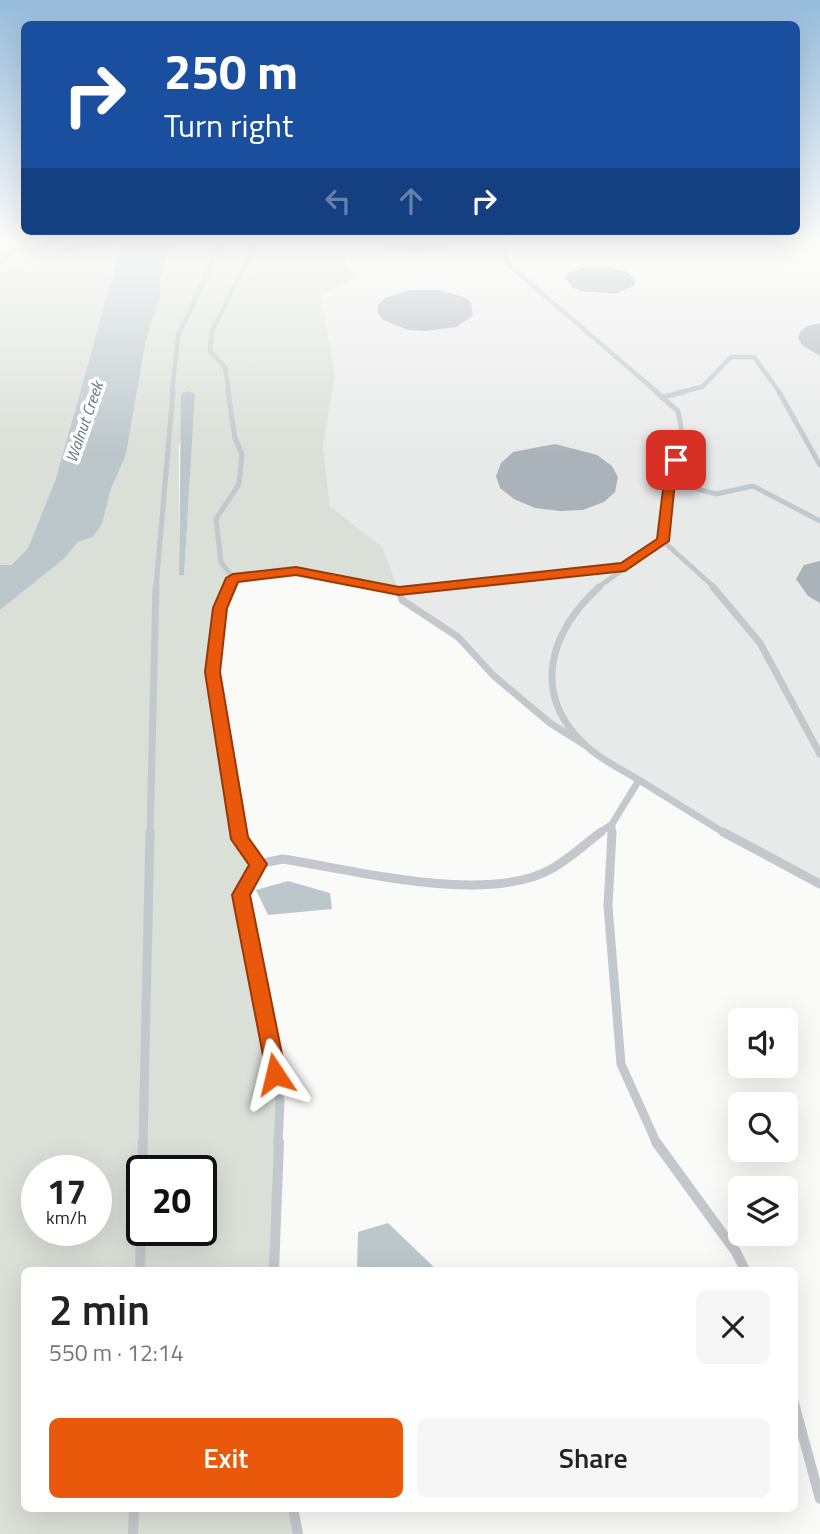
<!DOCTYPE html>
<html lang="en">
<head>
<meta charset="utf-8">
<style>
  :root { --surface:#fff; --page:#f6f6f6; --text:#222; --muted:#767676; --accent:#ea580c }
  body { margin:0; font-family:"Titillium Web",sans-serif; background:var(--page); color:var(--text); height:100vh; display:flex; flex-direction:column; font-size:26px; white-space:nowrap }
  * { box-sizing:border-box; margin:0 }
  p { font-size:23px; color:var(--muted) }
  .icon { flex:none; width:38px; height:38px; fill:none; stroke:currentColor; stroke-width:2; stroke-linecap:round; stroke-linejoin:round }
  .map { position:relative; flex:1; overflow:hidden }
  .details { position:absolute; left:21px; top:1267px; width:777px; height:245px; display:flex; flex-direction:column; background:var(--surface); border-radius:10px; box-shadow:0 7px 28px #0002 }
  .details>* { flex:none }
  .guide { position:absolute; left:21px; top:21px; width:779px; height:214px; border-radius:10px; box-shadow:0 7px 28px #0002; background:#1a4fa0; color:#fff; overflow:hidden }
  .tools { position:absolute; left:728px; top:1008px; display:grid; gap:14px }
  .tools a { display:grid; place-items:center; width:70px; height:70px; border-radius:10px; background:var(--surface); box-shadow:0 7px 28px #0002; font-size:35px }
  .speed { position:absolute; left:21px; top:1155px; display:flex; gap:14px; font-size:35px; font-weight:700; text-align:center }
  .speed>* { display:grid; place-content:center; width:91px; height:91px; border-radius:50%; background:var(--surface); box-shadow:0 7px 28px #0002; line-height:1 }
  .speed small { font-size:18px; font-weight:400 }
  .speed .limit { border:4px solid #111; border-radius:10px; background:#fff; color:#111 }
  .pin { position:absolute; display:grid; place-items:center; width:60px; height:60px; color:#fff; margin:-30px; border-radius:14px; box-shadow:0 4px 10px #0006 }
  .me { position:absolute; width:77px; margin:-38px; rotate:350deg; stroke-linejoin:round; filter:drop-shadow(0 0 5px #0008) }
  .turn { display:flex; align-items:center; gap:24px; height:147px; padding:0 28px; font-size:32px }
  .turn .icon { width:91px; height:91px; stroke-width:2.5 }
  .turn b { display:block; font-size:49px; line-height:60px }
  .lanes { display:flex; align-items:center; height:66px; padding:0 28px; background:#0003; justify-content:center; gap:35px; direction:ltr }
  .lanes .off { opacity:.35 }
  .round { display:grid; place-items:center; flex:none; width:74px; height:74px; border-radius:10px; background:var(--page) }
  .headline { display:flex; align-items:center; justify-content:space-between; height:119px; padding:0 28px }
  h1 { font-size:42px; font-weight:600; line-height:52px }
  .cta { display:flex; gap:14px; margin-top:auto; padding:14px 28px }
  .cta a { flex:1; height:80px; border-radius:10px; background:var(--accent); color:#fff; font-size:28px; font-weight:600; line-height:80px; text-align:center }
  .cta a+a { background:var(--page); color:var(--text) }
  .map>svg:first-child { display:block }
  .built { fill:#e8e9e9 }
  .green { fill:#dadfd7; fill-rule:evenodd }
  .water { fill:#bbc7cb }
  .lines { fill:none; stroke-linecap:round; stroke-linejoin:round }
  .stream { stroke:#bbc7cb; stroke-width:3.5 }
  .building { fill:#aab3b9 }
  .lane-far4 { stroke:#c3c8cc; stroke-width:4.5 }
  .lane-far3 { stroke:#c3c8cc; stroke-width:5 }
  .lane-far2 { stroke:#c3c8cc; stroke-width:7 }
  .lane-far1 { stroke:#c3c8cc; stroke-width:9 }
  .lane { stroke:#c3c8cc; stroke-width:10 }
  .route { fill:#ea580c; stroke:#983908; stroke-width:2 }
  .labels { text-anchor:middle; stroke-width:7; stroke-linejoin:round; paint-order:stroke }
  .far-water-label { font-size:16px; font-style:italic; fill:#60757c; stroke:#fff }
</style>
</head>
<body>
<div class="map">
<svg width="820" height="1534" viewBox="0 0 820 1534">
  <rect width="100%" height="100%" fill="#fafaf8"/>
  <!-- built -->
  <path class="built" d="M347 238H820V884L742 844 550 723 494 676 458 637 402 600 382 547 330 506 323 447 335 375 321 295 360 274 346 265Z"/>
  <!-- green -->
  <path class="green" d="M0 238H123L56 478 28 548 10 565H0Z
    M174 238H347L346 265 361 275 321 295 335 375 323 447 330 506 382 547 399 591 296 571 233 578 220 608 212 672 240 839 258 864 241 895 280 1101 274 1270H24V1508L293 1509 298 1534H0V610L65 558 78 542 93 537 102 524 111 489 126 455 146 340 160 297V280ZM195 394 184 574 179 575V446ZM37 1171H96V1230H37ZM142 1171H201V1230H142Z"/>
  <!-- water -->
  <path class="water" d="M123 238H174L160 280V297L146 340 126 455 111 489 102 524 93 537 78 542 65 558 0 610V565H11L28 548 56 478Z
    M187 391 195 394 184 575H179L181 394Z
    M288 881 330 893 332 909 268 915 256 890Z
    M388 1223 437 1270H357L358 1232Z"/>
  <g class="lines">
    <!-- stream -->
    <path class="stream" d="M16 251 75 249 134 238"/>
  </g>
  <!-- building -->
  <path class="building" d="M375 238H459L444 249 417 253 389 249Z
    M585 267H606L625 271 632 276 635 285 616 294 580 291 572 287 565 277 568 273Z
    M410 290H439L464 297 471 302 473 316 456 327 426 331 408 330 383 320 378 313V305L385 298Z
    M820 323V356L802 345 798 338 800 332 807 326Z
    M555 444 597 455 612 466 618 477 615 492 604 502 583 510 560 511 535 508 514 499 500 488 496 476 501 463 513 452Z
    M820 561V603L808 596 796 579 804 565Z"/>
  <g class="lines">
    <!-- lane-far4 -->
    <path class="lane-far4" d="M510 238 501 250 509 265 658 393
      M0 263 25 238
      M172 393 178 336 219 248 228 238
      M229 393 225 367 210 351 212 331 258 238
      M677 393 702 387 731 357H754L780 393"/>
    <!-- lane-far3 -->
    <path class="lane-far3" d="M228 392 235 438 242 454 239 484 216 519 221 562 233 578 228 588
      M656 392 678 411 683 438 670 481 663 541 715 588
      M779 392 820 465
      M663 397 684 392
      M670 481 716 494 753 486 820 521
      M233 578 296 571 386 588
      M156 588 173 392
      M424 588 625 567
      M597 588 663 541"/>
    <!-- lane-far2 -->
    <path class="lane-far2" d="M229 587C196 664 226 755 239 834
      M377 587 399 591
      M440 587 399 591 402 600 458 637 494 676 550 723 585 745
      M599 587C550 632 530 693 585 745 601 760 621 769 639 780
      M713 587 760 643 820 754
      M150 834 156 587
      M598 834 612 824
      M612 834V824L639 780 726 834"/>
    <!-- lane-far1 -->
    <path class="lane-far1" d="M239 832 258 864 241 895 280 1101 278 1144
      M612 832 608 906 621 1064 657 1144
      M723 832 820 884
      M258 864 283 859C355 870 489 906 553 868 570 858 585 844 601 832
      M143 1144 150 832"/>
    <!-- lane -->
    <path class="lane" d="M656 1142 736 1252 745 1270
      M142 1171 143 1142
      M140 1270 142 1191
      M274 1270 279 1142
      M794 1403 820 1499
      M293 1508 298 1534
      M133 1534 134 1508"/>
  </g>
  <!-- sky -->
  <linearGradient id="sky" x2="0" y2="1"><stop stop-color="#96bcdc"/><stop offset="0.53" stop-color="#fdfdfc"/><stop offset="1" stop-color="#fdfdfc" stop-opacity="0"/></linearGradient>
  <rect width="820" height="453" fill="url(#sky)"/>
  <!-- route -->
  <path class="route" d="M672 457 682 460 675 481 669 541 625 571 399 595 296 575 238 582 227 608 220 672 248 837 267 864 250 895 286 1074 283 1081 275 1084 268 1081 232 895 249 865 231 839 205 672 213 608 226 578 233 574 296 567 399 587 621 563 657 539 664 481Z"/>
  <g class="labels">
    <!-- far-water labels -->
    <g class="far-water-label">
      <text transform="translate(84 422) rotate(-71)" y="6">Walnut Creek</text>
    </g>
  </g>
</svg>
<div class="tools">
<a><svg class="icon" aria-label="sound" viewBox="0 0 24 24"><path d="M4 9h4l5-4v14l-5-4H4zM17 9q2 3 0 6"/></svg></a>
<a><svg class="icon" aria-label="search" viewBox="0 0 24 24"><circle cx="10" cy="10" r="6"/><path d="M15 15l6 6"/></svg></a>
<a><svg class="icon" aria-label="layers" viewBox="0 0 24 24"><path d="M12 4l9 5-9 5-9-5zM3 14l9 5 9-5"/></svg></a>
</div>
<div class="speed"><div>17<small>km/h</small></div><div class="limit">20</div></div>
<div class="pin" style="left:676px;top:460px;background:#d93025"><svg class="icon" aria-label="arrive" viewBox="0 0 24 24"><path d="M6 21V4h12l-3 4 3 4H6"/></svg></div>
<svg class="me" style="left:275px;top:1074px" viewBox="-20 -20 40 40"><path d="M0-17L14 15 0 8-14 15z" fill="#ea580c" stroke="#fff" stroke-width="4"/></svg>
<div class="guide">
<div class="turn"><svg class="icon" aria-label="right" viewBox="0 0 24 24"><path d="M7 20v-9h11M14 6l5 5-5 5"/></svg><div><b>250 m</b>Turn right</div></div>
<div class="lanes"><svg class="icon off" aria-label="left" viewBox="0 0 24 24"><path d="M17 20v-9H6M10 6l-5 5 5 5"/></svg><svg class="icon off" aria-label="ahead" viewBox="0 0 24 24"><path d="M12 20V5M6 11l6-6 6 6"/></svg><svg class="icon" aria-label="right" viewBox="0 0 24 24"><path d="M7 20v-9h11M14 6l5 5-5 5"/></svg></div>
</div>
<section class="details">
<div class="headline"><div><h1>2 min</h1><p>550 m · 12:14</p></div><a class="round"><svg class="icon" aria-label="close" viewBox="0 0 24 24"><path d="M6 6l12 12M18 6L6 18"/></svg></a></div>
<div class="cta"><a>Exit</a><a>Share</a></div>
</section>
</div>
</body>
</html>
